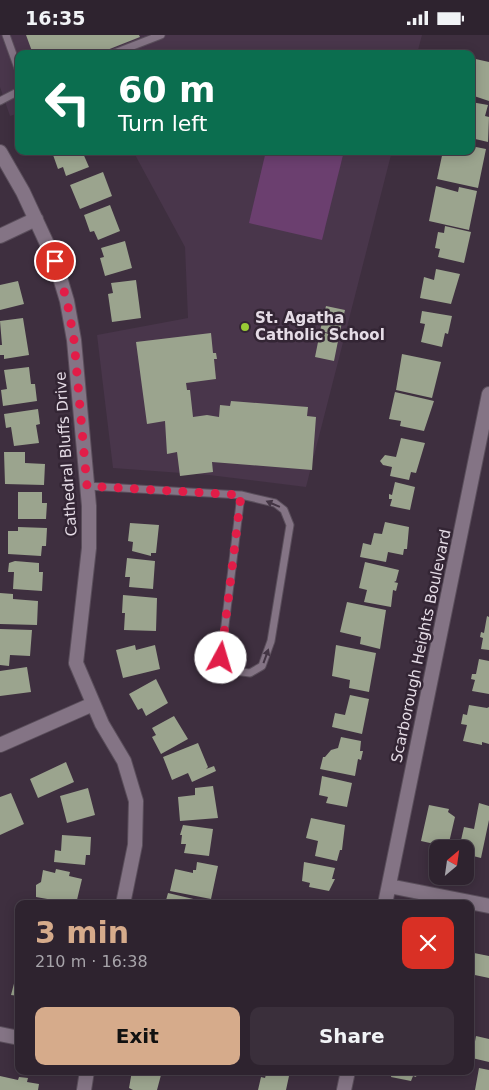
<!DOCTYPE html>
<html lang="en">
<head>
<meta charset="utf-8">
<style>
  :root { --surface:#2e232f; --page:#3a2f3b; --text:#f1f3f6; --muted:#a7a4aa; --line:#49404b; --accent:#d6ab8b }
  body { margin:0; font-family:"DejaVu Sans",sans-serif; background:var(--page); color:var(--text); height:100vh; display:flex; flex-direction:column; font-size:19px; white-space:nowrap }
  * { box-sizing:border-box; margin:0 }
  p { font-size:16px; color:var(--muted) }
  .icon { flex:none; width:28px; height:28px; fill:none; stroke:currentColor; stroke-width:2; stroke-linecap:round; stroke-linejoin:round }
  .map { position:relative; flex:1; overflow:hidden }
  .drawer { position:absolute; left:15px; top:865px; width:459px; height:175px; display:flex; flex-direction:column; background:var(--surface); border-radius:10px; box-shadow:0 2px 12px #0003,0 0 0 1px var(--line) }
  .drawer>* { flex:none }
  .banner { position:absolute; left:15px; top:15px; width:460px; height:105px; border-radius:10px; box-shadow:0 2px 12px #0003,0 0 0 1px var(--line); background:#0b6e4f; color:#fff; overflow:hidden }
  .needle { width:32px; rotate:29deg }
  .tools { position:absolute; left:429px; top:805px; display:grid; gap:10px }
  .tools a { display:grid; place-items:center; width:45px; height:45px; border-radius:10px; background:var(--surface); box-shadow:0 2px 12px #0003,0 0 0 1px var(--line); font-size:25px }
  .pin { position:absolute; display:grid; place-items:center; width:42px; height:42px; color:#fff; margin:-21px; border:2px solid #fff; border-radius:50%; box-shadow:0 1px 5px #0007 }
  .me { position:absolute; width:55px; margin:-28px; rotate:6deg; stroke-linejoin:round; filter:drop-shadow(0 0 4px #0008) }
  .turn { display:flex; align-items:center; gap:18px; height:105px; padding:0 20px; font-size:22px }
  .turn .icon { width:65px; height:65px; stroke-width:2.5 }
  .turn b { display:block; font-size:35px; line-height:42px }
  .round { display:grid; place-items:center; flex:none; width:52px; height:52px; border-radius:10px; background:var(--page) }
  .summary { display:flex; align-items:center; justify-content:space-between; height:85px; padding:0 20px }
  h1 { font-size:30px; font-weight:700; line-height:38px; color:var(--accent) }
  .primary-button { display:flex; gap:10px; margin-top:auto; padding:10px 20px }
  .primary-button a { flex:1; height:58px; border-radius:10px; background:var(--accent); color:#111; font-size:20px; font-weight:700; line-height:58px; text-align:center }
  .primary-button a+a { background:var(--page); color:var(--text) }
  .status { display:flex; justify-content:space-between; align-items:center; height:35px; padding:0 25px; background:var(--surface); direction:ltr }
  .status svg { height:14px; fill:currentColor }
  .map>svg:first-child { display:block }
  .built { fill:#49364b }
  .pitch { fill:#6b3f6f }
  .building { fill:#9ba48e }
  .lines { fill:none; stroke-linecap:round; stroke-linejoin:round }
  .lane-casing { stroke:#5a4e5b; stroke-width:9 }
  .street-casing { stroke:#5a4e5b; stroke-width:16 }
  .lane { stroke:#847485; stroke-width:7 }
  .street { stroke:#847485; stroke-width:14 }
  .oneway { fill:#433544 }
  .route { stroke:#e11d48; stroke-width:9; stroke-dasharray:0 16.2 }
  .poi-dot { fill:#99cb35; stroke:#332534; stroke-width:2 }
  .labels { text-anchor:middle; stroke-width:5; stroke-linejoin:round; paint-order:stroke }
  .poi-label { font-size:15px; font-weight:bold; fill:#e5dce6; stroke:#332534; text-anchor:start }
  .street-label { font-size:15px; fill:#e5dce6; stroke:#332534 }
</style>
</head>
<body>
<div class="status"><b>16:35</b><svg viewBox="0 0 49 12"><path d="M0 12V9h3v3zM5 12V6h3v6zM10 12V3h3v9zM15 12V0h3v12zM26 1h20v11H26zM47 4h2v5h-2z"/></svg></div>
<div class="map">
<svg width="489" height="1055" viewBox="0 0 489 1055">
  <rect width="100%" height="100%" fill="#3e2f3f"/>
  <!-- built -->
  <path class="built" d="M0 0H422L417 19H19V78L10 81 0 52Z
    M133 116H392L306 452 209 440 113 433 97 300 188 283 185 212Z"/>
  <!-- pitch -->
  <path class="pitch" d="M266 116H344L322 205 249 188Z"/>
  <!-- building -->
  <path class="building" d="M26 0H139L140 2 97 19H33Z
    M471 23 489 27V66L471 60Z
    M471 67 488 70 485 81 489 82 488 107 471 103 474 80 471 79Z
    M471 111 486 114 478 153 437 144 443 116H471Z
    M54 116H82L89 132 66 141 63 132 58 134 52 117Z
    M103 137 112 161 80 174 70 150Z
    M436 151 458 157 459 152 477 156 469 195 429 186Z
    M110 170 120 196 98 205 94 196 90 197 84 180Z
    M445 191 471 197 464 228 438 222 440 214 435 213 438 197 444 198Z
    M125 206 132 233 105 241 100 223 104 222 101 213Z
    M436 234 460 239 451 269 420 263 424 242 434 245Z
    M136 245 141 283 112 287 108 259 113 258 111 248Z
    M18 246 24 269 0 275V250Z
    M326 271 345 275 339 300 320 296Z
    M422 276 452 281 448 299 445 298 442 312 421 307 425 289 420 288Z
    M23 283 29 320 4 324V320H0V310H2L0 286Z
    M320 297 339 301 334 326 315 322Z
    M211 298 213 318H216L217 324H214L216 344 186 348 187 355H190L193 382 207 380 219 382 220 370 230 371 231 366 308 372 307 381 316 382 312 435 212 427 213 437 180 441 177 417 167 419 165 386 147 389 136 307Z
    M402 319 441 327 432 363 396 355Z
    M29 332 31 349H35L37 366 3 371 1 355 7 354 4 335Z
    M395 357 434 366 424 396 400 391 401 386 389 384Z
    M38 374 40 389 36 390 39 408 14 411 11 392 6 393 4 379Z
    M401 403 425 408 416 438 411 437 409 445 390 441 392 432 383 430 380 426 385 420 396 422Z
    M4 417H25V428L45 429 44 450 5 449Z
    M395 447 415 452 410 475 390 471 392 464H389V459L392 460Z
    M18 457H42V468H47L46 484H18Z
    M385 487 409 492 407 514H404L403 520 388 517 386 527 360 522 363 508 371 510 374 498 382 499Z
    M130 488 159 490 156 518H151V521L132 516 133 507 128 506Z
    M18 492 47 493 46 511H42L41 521 8 519V496H18Z
    M127 523 155 526 153 554 129 552 130 542H125Z
    M15 526 39 528V537H43L42 556 13 554 14 537H8L9 528Z
    M365 527 399 535 396 546 394 547 398 548 396 556 393 555 391 572 364 567 367 555 359 553Z
    M0 558 13 559V564L38 566 37 590 0 589Z
    M123 560 157 563 156 596 124 595 125 578H122Z
    M347 567 386 575 380 614 360 609 361 602 340 597Z
    M487 581 489 582V615L481 614 483 603 480 602 481 597 484 598Z
    M0 594 32 595 30 621 10 620 9 631 0 630Z
    M135 610 136 615 155 610 160 634 123 643 116 615Z
    M336 610 376 618 369 657 349 653 350 645 332 641Z
    M479 624 489 626V659L472 656 475 645 471 644 472 639H476Z
    M27 632 31 657 0 661V636Z
    M156 644 168 668 146 681 142 673 138 675 129 659Z
    M350 660 369 664 362 699 332 692 335 678 345 680Z
    M469 670 487 673 489 672V709L482 707V710L463 706 467 690 461 689 463 679 467 680Z
    M174 681 188 704 161 719 152 702 156 700 152 693Z
    M341 702 361 706 360 716H363L361 725 358 724 355 741 320 734 323 722H325L331 715 338 713Z
    M198 708 208 732 206 734 214 731 216 736 192 747 188 738 172 745 163 722Z
    M66 727 74 747 38 763 30 744Z
    M322 741 352 748 347 772 326 768 328 762 319 760Z
    M213 751 218 783 180 786 178 762 195 760V753Z
    M88 753 95 780 67 788 60 761Z
    M11 758 24 789 0 800V762Z
    M479 768 489 771V785L481 823 465 819V814H459L464 792 474 794Z
    M429 770 449 774 448 777 455 782 448 812 421 806Z
    M311 783 345 790 342 815H340L337 826 315 821 318 806 306 803Z
    M183 790 213 794 209 821 184 818 186 809H181L182 800H180Z
    M62 800 91 802 90 820H86L85 830 54 827 55 815 61 816Z
    M197 827 218 831 211 864 170 856 175 834 193 838V835H196Z
    M304 827 335 833 332 844H335L329 856 309 852 310 848 302 846Z
    M56 834 70 837 69 841 82 844 76 869 36 862V850L41 847 43 835 55 838Z
    M168 858 206 867V869H165Z
    M474 918 489 921V943L470 939Z
    M16 941H19V961L11 960Z
    M476 1001 489 1004V1027L472 1023Z
    M479 1033 489 1035V1055H475Z
    M132 1036 161 1040 157 1055H133L129 1053Z
    M267 1036 289 1041 286 1055H258L261 1042 265 1043Z
    M392 1036H418L416 1042 413 1041 411 1046 391 1042Z
    M0 1041 18 1045 19 1042 28 1043 27 1047 39 1049 38 1055H0Z"/>
  <g class="lines">
    <!-- lane casing -->
    <g class="lane-casing">
      <path id="lane" d="M6 0 19 36
        M112 19 161 0
        M0 66 19 56
        M87 451 241 460 275 468 284 475 290 490 271 606 262 631 250 638 234 636 221 623 241 460"/>
    </g>
    <!-- street casing -->
    <g class="street-casing">
      <path id="street" d="M0 117 23 157 55 226 67 266 74 305 89 471V513L76 628 102 689 124 726 136 766 135 810 123 869
        M0 201 36 184
        M0 710 93 669
        M389 851 489 871
        M385 869 489 359
        M0 999 19 1003
        M84 1055 87 1036
        M344 1055 348 1036"/>
    </g>
    <!-- lane -->
    <use href="#lane" class="lane"/>
    <!-- street -->
    <use href="#street" class="street"/>
  </g>
  <!-- one-way arrows -->
  <defs><path id="oneway-solid" d="M-6-.8H1V-3.2L6.5 0L1 3.2V.8H-6Z" transform="scale(1.25)"/></defs>
  <g class="oneway">
    <use href="#oneway-solid" transform="translate(273 469) rotate(-157)"/>
    <use href="#oneway-solid" transform="translate(266 621) rotate(-70)"/>
  </g>
  <g class="lines">
    <!-- route -->
    <path class="route" d="M55 226 67 266 74 305 87 451 241 460 221 623"/>
  </g>
  <!-- markers -->
  <circle class="poi-dot" cx="245" cy="292" r="5"/>
  <g class="labels">
    <!-- poi labels -->
    <g class="poi-label">
      <text x="255" y="288">St. Agatha<tspan x="255" dy="17">Catholic School</tspan></text>
    </g>
    <!-- street labels -->
    <g class="street-label">
      <text transform="translate(66 419) rotate(-94)" y="5">Cathedral Bluffs Drive</text>
      <text transform="translate(421 611) rotate(-78)" y="5">Scarborough Heights Boulevard</text>
    </g>
  </g>
</svg>
<div class="tools">
<a><svg class="needle" viewBox="-14 -14 28 28"><path d="M0-13l5 13h-10z" fill="#e53935"/><path d="M0 13l5-13h-10z" fill="#a7a4aa"/></svg></a>
</div>
<div class="pin" style="left:55px;top:226px;background:#d93025"><svg class="icon" aria-label="arrive" viewBox="0 0 24 24"><path d="M6 21V4h12l-3 4 3 4H6"/></svg></div>
<svg class="me" style="left:221px;top:623px" viewBox="-20 -20 40 40"><circle r="19" fill="#fff"/><path d="M0-13L10 11 0 6-10 11z" fill="#e11d48"/></svg>
<div class="banner">
<div class="turn"><svg class="icon" aria-label="left" viewBox="0 0 24 24"><path d="M17 20v-9H6M10 6l-5 5 5 5"/></svg><div><b>60 m</b>Turn left</div></div>
</div>
<section class="drawer">
<div class="summary"><div><h1>3 min</h1><p>210 m · 16:38</p></div><a class="round" style="background:#d93025;color:#fff"><svg class="icon" aria-label="close" viewBox="0 0 24 24"><path d="M6 6l12 12M18 6L6 18"/></svg></a></div>
<div class="primary-button"><a>Exit</a><a>Share</a></div>
</section>
</div>
</body>
</html>
